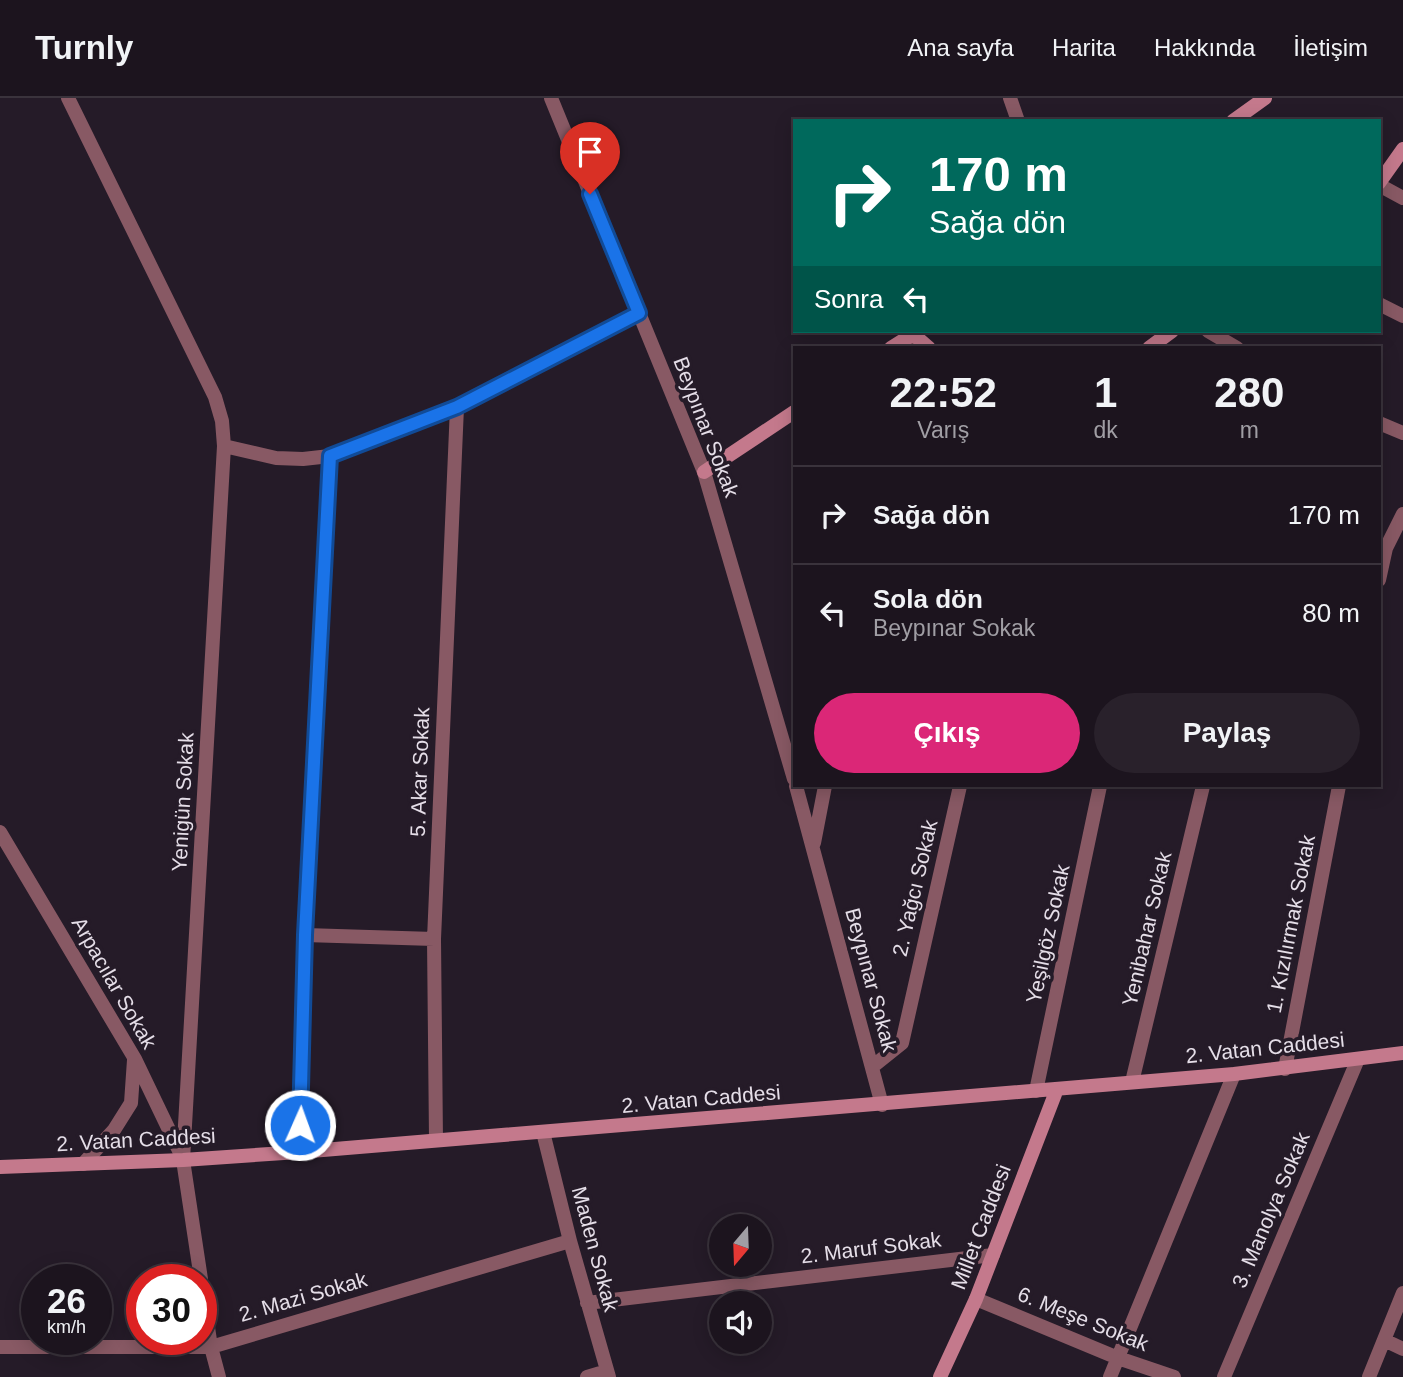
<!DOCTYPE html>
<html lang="tr">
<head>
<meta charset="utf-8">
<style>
  :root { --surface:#1c141e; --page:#29212b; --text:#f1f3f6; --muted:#a09ea4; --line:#3a333c; --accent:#db2777 }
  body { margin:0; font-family:Helvetica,sans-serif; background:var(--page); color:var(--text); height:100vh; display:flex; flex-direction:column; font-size:26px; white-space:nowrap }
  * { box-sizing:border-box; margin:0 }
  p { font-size:23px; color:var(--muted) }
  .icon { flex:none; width:38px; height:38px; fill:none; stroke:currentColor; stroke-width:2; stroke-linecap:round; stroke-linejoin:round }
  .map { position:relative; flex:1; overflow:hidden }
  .side { position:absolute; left:793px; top:248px; width:588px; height:441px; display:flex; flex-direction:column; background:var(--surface); border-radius:0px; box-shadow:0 4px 18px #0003,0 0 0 2px var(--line) }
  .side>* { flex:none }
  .top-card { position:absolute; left:793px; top:21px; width:588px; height:214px; border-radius:0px; box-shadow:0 4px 18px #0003,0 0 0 2px var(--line); background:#00695c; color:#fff; overflow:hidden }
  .needle { width:46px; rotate:199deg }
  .fabs { position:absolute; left:709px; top:1116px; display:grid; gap:14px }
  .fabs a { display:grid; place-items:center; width:63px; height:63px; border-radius:50%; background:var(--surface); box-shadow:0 4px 18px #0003,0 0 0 2px var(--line); font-size:35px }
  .speed { position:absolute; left:21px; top:1166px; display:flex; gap:14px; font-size:35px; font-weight:700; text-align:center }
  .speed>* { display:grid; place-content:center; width:91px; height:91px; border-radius:50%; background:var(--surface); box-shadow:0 4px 18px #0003,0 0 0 2px var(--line); line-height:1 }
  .speed small { font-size:18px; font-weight:400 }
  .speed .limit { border:10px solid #d22; background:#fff; color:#111 }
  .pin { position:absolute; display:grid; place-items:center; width:60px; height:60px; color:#fff; margin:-72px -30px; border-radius:50% 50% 50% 0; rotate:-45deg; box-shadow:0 0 7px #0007 }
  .pin .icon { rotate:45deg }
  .me { position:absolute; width:77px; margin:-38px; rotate:2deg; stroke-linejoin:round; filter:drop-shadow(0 0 5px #0008) }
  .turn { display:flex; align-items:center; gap:24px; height:147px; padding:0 21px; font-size:32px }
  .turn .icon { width:91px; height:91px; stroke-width:2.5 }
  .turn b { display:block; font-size:49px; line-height:60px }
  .then { display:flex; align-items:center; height:66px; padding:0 21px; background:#0003; gap:14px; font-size:26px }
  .eta { display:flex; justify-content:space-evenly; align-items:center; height:119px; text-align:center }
  .eta b { font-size:42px; font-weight:700; line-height:49px }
  .action { display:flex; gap:14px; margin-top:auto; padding:14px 21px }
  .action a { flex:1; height:80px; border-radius:42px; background:var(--accent); color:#fff; font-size:28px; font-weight:700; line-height:80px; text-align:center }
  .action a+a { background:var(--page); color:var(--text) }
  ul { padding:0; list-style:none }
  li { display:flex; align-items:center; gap:21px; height:98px; padding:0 21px; border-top:2px solid var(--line) }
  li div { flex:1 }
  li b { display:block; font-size:26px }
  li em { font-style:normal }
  header { display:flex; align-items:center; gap:42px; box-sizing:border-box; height:98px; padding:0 35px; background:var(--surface); border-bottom:2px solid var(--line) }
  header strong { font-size:33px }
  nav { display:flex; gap:38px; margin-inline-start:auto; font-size:24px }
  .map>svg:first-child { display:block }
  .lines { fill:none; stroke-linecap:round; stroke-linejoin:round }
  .street { stroke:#885964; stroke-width:14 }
  .secondary { stroke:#c4798c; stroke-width:14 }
  .route-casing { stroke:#114b97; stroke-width:18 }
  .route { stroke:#1a73e8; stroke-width:12 }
  .labels { text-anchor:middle; stroke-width:7; stroke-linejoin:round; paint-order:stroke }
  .street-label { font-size:21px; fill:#e5dee8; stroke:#251b28 }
</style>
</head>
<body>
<header>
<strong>Turnly</strong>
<nav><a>Ana sayfa</a><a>Harita</a><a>Hakkında</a><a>İletişim</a></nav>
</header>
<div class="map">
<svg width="1403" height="1279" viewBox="0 0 1403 1279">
  <rect width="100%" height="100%" fill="#251b28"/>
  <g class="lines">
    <!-- street -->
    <path class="street" d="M68 0 215 299 222 323 224 348 183 1062 201 1181
      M551 0 704 374 794 681
      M1010 0 1018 23
      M1379 87 1403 100
      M1379 206 1403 218
      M1208 233 1237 250
      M910 250 913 236
      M1379 325 1403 335
      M224 348 276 360 303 361 330 358 457 309 639 215
      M1379 482 1386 450 1403 416
      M796 688 882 1007
      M0 734 135 961 183 1061
      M814 745 825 688
      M305 837 434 841
      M872 969 902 945 960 688
      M1285 971 1339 688
      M1132 984 1203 688
      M1036 993 1100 688
      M543 1034 570 1143 609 1279
      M436 1042 434 841 457 309
      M299 1054 305 837 330 358
      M83 1066 114 1032 131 1005 134 962
      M201 1183 211 1249 219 1279
      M976 1201 1118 1260 1174 1279
      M587 1205 993 1157
      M1384 1242 1403 1251
      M0 1249H211L570 1143
      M587 1279 607 1273
      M1110 1279 1234 976
      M1224 1279 1358 961
      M1369 1279 1403 1195"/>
    <!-- secondary -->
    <path class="secondary" d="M1233 23 1265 0
      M1379 85 1403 51
      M913 236 929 250
      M891 250 918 233
      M1149 250 1172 233
      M704 374 794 314
      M0 1069 183 1062 299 1054 1234 976 1403 955
      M940 1279 976 1201 1057 991"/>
  </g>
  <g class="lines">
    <!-- route casing -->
    <g class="route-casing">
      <path id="route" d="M300 1027 305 837 330 358 457 309 639 215 590 96"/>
    </g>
    <!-- route -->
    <use href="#route" class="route"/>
  </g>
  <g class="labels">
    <!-- street labels -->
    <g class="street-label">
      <text transform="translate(706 329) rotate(69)" y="7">Beypınar Sokak</text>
      <text transform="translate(420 674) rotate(-88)" y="7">5. Akar Sokak</text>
      <text transform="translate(183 704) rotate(-87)" y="7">Yenigün Sokak</text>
      <text transform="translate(915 790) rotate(-77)" y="7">2. Yağcı Sokak</text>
      <text transform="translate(1291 826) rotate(-79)" y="7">1. Kızılırmak Sokak</text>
      <text transform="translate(1147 831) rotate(-77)" y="7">Yenibahar Sokak</text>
      <text transform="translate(1048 836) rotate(-78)" y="7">Yeşilgöz Sokak</text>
      <text transform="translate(871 882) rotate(75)" y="7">Beypınar Sokak</text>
      <text transform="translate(114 885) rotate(60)" y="7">Arpacılar Sokak</text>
      <text transform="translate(1265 950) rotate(-6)" y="7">2. Vatan Caddesi</text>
      <text transform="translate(701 1001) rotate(-5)" y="7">2. Vatan Caddesi</text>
      <text transform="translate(136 1042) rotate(-3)" y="7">2. Vatan Caddesi</text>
      <text transform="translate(1271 1112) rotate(-67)" y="7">3. Manolya Sokak</text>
      <text transform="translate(981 1129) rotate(-69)" y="7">Millet Caddesi</text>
      <text transform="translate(871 1150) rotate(-7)" y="7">2. Maruf Sokak</text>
      <text transform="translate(595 1151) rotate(75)" y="7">Maden Sokak</text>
      <text transform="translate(303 1199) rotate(-16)" y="7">2. Mazi Sokak</text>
      <text transform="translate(1083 1221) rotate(22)" y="7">6. Meşe Sokak</text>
    </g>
  </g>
</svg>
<div class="fabs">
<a><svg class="needle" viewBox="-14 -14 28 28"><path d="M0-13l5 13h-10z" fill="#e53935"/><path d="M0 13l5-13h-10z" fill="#a09ea4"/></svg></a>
<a><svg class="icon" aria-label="sound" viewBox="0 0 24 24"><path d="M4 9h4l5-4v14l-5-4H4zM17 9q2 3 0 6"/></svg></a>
</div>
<div class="speed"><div>26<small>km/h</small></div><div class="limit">30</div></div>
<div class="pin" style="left:590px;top:96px;background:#d93025"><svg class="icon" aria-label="arrive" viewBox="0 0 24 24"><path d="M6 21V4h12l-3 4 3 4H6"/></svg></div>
<svg class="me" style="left:300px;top:1027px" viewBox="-20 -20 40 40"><circle r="17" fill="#1a73e8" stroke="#fff" stroke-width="3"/><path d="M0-11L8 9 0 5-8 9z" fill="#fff"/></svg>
<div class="top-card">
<div class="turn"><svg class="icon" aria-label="right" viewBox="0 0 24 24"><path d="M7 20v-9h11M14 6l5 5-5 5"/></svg><div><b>170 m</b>Sağa dön</div></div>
<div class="then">Sonra<svg class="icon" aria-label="left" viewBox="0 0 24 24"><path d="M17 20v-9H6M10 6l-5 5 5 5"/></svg></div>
</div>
<section class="side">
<div class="eta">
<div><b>22:52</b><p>Varış</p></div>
<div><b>1</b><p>dk</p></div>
<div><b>280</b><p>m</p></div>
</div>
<ul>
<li><svg class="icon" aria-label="right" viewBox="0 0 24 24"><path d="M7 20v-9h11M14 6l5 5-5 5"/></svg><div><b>Sağa dön</b></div><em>170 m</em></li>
<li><svg class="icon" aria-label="left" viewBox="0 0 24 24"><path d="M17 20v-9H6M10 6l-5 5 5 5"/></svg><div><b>Sola dön</b><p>Beypınar Sokak</p></div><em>80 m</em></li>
</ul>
<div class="action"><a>Çıkış</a><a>Paylaş</a></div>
</section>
</div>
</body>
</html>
